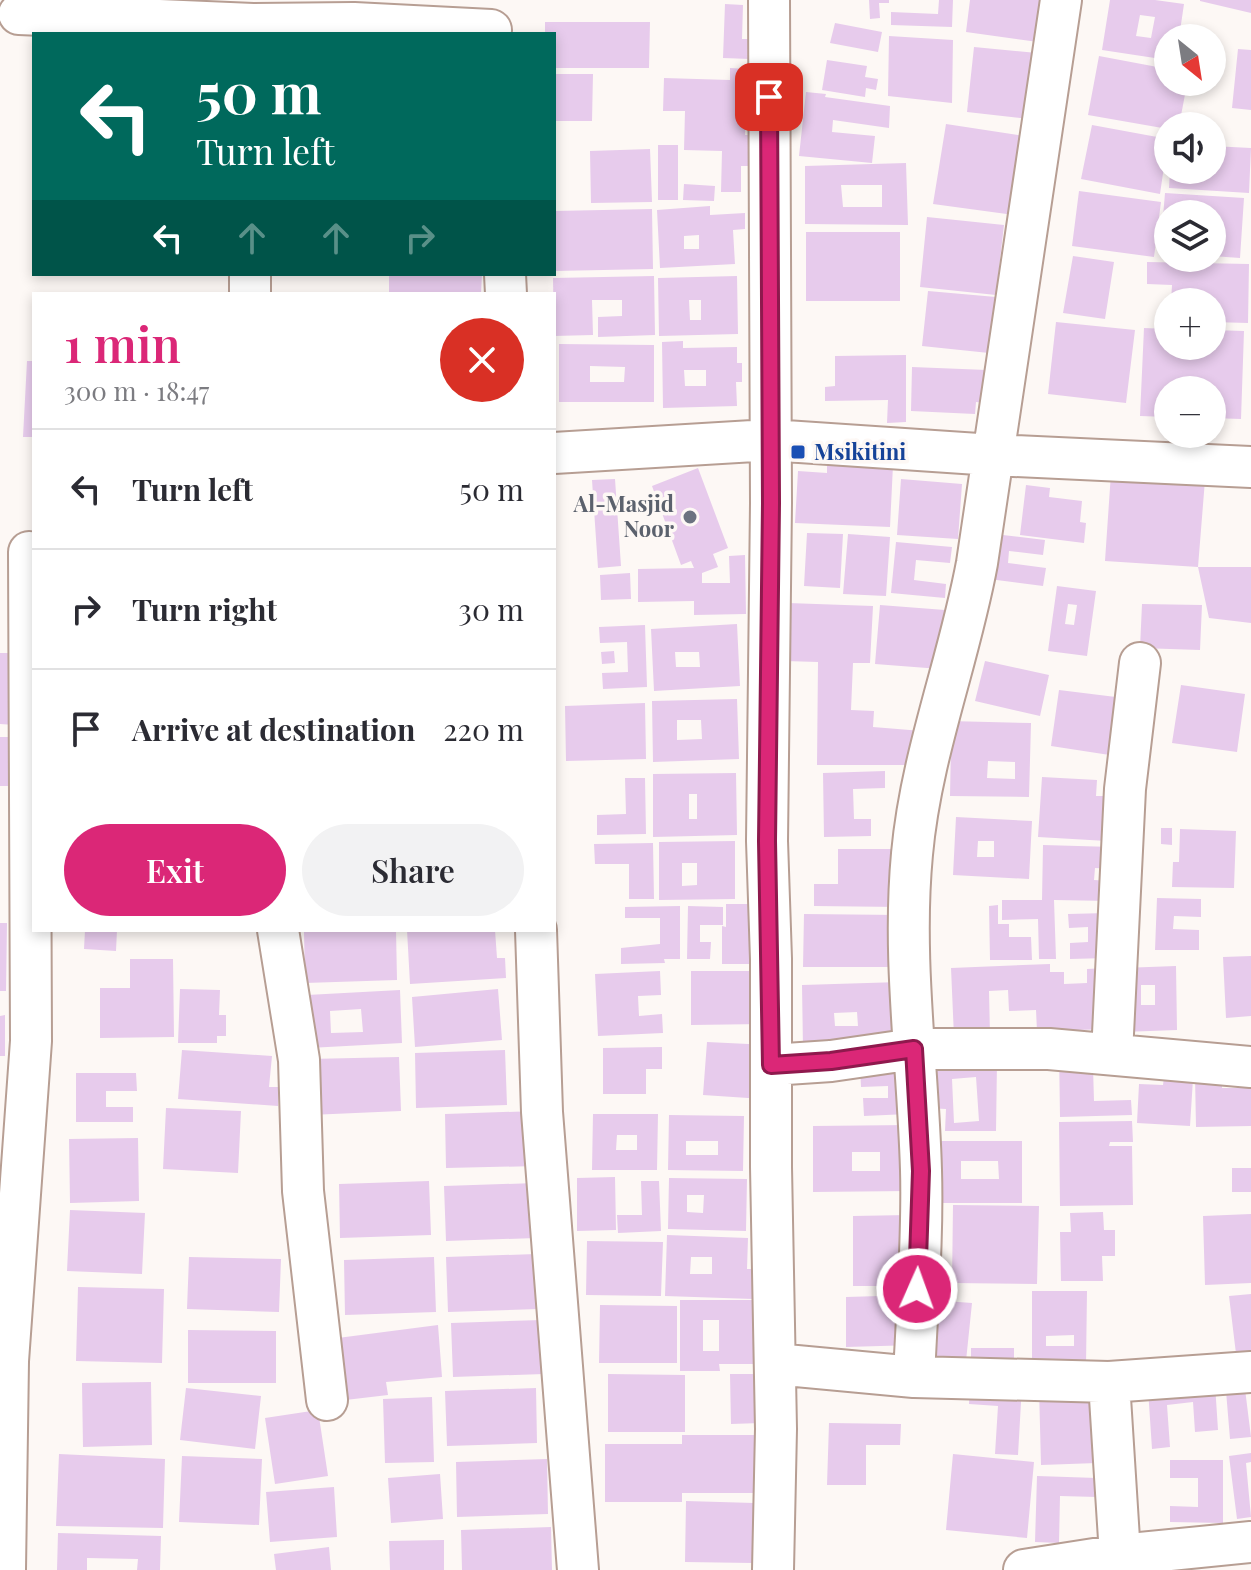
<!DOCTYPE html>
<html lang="en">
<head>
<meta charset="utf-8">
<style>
  :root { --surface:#fff; --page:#f2f2f3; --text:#2b2b33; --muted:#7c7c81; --line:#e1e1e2; --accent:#db2777 }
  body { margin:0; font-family:"Playfair Display",serif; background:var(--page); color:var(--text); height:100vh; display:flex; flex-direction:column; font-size:30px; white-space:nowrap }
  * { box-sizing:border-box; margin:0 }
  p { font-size:26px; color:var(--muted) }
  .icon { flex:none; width:44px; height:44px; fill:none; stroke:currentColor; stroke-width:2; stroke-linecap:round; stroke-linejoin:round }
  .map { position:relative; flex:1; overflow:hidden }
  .side { position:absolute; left:32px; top:292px; width:524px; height:640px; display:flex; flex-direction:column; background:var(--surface); border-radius:0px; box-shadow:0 4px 12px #0003 }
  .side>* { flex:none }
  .guide { position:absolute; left:32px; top:32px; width:524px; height:244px; border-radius:0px; box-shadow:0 4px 12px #0003; background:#00695c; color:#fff; overflow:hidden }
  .needle { width:52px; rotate:150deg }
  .tools { position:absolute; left:1154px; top:24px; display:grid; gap:16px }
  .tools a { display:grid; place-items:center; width:72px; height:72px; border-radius:50%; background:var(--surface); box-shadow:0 4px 12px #0003; font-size:40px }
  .pin { position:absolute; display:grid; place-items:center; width:68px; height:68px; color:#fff; margin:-34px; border-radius:16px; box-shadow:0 4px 12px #0006 }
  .me { position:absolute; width:88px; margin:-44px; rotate:2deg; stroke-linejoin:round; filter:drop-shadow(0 0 6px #0008) }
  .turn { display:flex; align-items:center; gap:28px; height:168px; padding:0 32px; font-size:36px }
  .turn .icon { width:104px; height:104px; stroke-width:2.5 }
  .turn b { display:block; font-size:56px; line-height:68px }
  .lanes { display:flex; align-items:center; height:76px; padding:0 32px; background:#0003; justify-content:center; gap:40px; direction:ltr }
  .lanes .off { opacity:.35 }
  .round { display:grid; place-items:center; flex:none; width:84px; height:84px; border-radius:42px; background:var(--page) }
  .headline { display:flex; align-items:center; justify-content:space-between; height:136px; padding:0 32px }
  h1 { font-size:48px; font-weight:600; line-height:60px; color:var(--accent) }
  .cta { display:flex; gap:16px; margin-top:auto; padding:16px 32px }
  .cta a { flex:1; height:92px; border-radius:48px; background:var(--accent); color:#fff; font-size:32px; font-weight:600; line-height:92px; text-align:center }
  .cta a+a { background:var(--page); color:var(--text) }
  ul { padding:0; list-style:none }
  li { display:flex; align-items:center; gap:24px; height:120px; padding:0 32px; border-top:2px solid var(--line) }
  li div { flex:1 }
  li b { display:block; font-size:30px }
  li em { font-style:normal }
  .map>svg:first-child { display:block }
  .building { fill:#e7cbec; fill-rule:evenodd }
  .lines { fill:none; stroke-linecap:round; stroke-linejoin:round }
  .minor-casing { stroke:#b79e93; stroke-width:44 }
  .minor { stroke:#fff; stroke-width:40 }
  .route-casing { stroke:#8e194d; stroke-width:20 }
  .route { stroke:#db2777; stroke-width:14 }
  .transit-dot { fill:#1a4fb4; stroke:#fdf8f5; stroke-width:3 }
  .worship-dot { fill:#6b7280; stroke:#fdf8f5; stroke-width:3 }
  .labels { text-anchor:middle; stroke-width:7; stroke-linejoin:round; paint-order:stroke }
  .transit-label { font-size:22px; font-weight:bold; fill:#164399; stroke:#fdf8f5; text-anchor:start }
  .worship-label { font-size:22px; font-weight:bold; fill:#5b616d; stroke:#fdf8f5; text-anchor:end }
</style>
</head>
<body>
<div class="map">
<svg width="1251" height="1570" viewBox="0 0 1251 1570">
  <rect width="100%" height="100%" fill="#fdf8f5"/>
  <!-- building -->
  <path class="building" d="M869 0H889V3H879L880 18 870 19Z
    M939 0H953L952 27 891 25V12L938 14Z
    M970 0H1044L1038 42 966 32Z
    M1110 0H1155L1184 4 1179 38H1168V60L1102 50ZM1140 15 1155 17 1151 38 1136 36Z
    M1200 0H1251V13L1200 1Z
    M725 4 743 5 742 39H751L750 59 723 58Z
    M545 22H650L649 68H554V34H545Z
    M835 23 882 32 878 52 830 43Z
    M889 36 953 40 952 103 888 96Z
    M974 47 1037 53 1029 119 967 112Z
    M1238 49 1251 50V110L1232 108Z
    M1099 56 1168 69V82L1187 84 1179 126H1168V129L1088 115Z
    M827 60 867 66 865 77 878 79 876 90 866 88 865 97 822 90Z
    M730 68 747 69 745 135H752L751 166H741V192H721L722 151 684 150 685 111H663L664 78 730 80Z
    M554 74H593L592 121H554Z
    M806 92 826 94 825 97 890 106 889 128 833 120 832 132 875 136 872 163 799 156Z
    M946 124 1025 136 1014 215 933 204Z
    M1092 125 1168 139 1160 194 1081 179Z
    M658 145H678V200H658Z
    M1212 146 1251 148 1249 193 1169 188 1170 170H1212Z
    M650 149 652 202 591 203 590 151Z
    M906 163 908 225 805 224V166ZM841 185H882V207H843Z
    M684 184 715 186 714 201 683 200Z
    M1079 191 1161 202 1154 257 1072 246Z
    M1165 193 1244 198 1240 258 1212 256V214H1168V253L1160 252Z
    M710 206V215L745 213V229L733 230 735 264 660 268 657 210ZM699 235V249H684V236Z
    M652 209 653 269 554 271V211Z
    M927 217 1004 225 996 295 920 287Z
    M806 232H900V301H806Z
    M1073 256 1114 262 1105 319 1063 313Z
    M1147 262 1249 264 1248 323 1212 322V302H1171L1172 285 1147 284Z
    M389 274H482L481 294H389Z
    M654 276 655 335 598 337V317L622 316V300H592L593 335 554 336 553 278Z
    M737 276 738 334 659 336 658 278ZM689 300H701V320H690Z
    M928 291 996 297 989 353 922 346Z
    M1056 322 1135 330 1126 403 1048 394Z
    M1144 328 1168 329V346H1212V330L1244 331 1241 419 1212 418V390H1168V417L1140 416Z
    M683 341V348L737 347V363H742V382H736L737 406 663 408 662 342ZM684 370H706V386H685Z
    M559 344 654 345V402H559ZM590 366 625 367 624 382H590Z
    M906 355V422L887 423 888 400 825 401V387L835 386V356Z
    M27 361H34V437H23Z
    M912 367 987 370 985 403 976 402 975 414 911 411Z
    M827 463 893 465 890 527 795 523 798 471 827 473Z
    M698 468 728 548 713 554 718 567 702 573V583H730L729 556 745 555 746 614 694 615V601L638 602V569L694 568 691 561 681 565 652 486Z
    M1111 473 1205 480 1198 567 1105 561Z
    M615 479 621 566 598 568 592 480Z
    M901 479 962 484 958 539 897 535Z
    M1026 485 1050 488 1049 497 1082 501 1080 522 1086 523 1084 543 1020 535Z
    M807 533 843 534 840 588 804 586Z
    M848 534 890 537 886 596 843 594Z
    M994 534 1045 540 1043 555 1009 551 1008 563 1046 568 1043 586 989 579Z
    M896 542 952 547 950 563 916 560 914 580 946 584 945 598 891 593Z
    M1198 567H1251V623L1209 618Z
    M630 573 631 599 601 600 600 575Z
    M1057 586 1096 591 1087 656 1048 651ZM1068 604 1077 605 1074 625 1065 624Z
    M788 603 873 606 870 663H853L851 710 874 711 873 727 922 731 921 765H817L818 662 785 661Z
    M1142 604 1202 605 1200 650 1140 648Z
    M880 605 945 610 940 669 875 664Z
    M737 624 740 686 654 691 651 629ZM675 652H699L700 667H676Z
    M645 625 647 687 603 689 602 673 628 672 627 642 600 643 599 627Z
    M614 651 615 663 602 664 601 652Z
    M0 653H12L15 725 0 724Z
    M985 661 1049 675 1040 716 975 701Z
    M1181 685 1245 694 1237 752 1172 743Z
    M1059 690 1124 698 1116 756 1051 746Z
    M737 699 739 759 653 762 652 701ZM677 720H701L702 739 677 740Z
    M645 703 646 759 566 761 565 706Z
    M949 721 1031 723 1029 797 950 796 951 743ZM988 761 1015 762V779L987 778Z
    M0 737H14V786H0Z
    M885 771V788L853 789 854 819H871V836L824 837 823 773Z
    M736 773 737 835 653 837V774ZM689 794H697V819H689Z
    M1042 777 1097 780 1096 796H1110L1107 841 1038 837Z
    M625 778H645L646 834 597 835V815L626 814Z
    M956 817 1032 821 1029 879 953 875ZM978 841H994V857H977Z
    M1161 828H1172V845L1161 844Z
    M1180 829 1236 831 1234 888 1172 887 1173 862H1179Z
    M735 841V899L659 900V842ZM682 863H697V885L682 886Z
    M653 843 654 899H629V864H595L594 844Z
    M1043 845 1113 847 1112 869 1095 868 1094 880 1111 881 1110 901 1054 900 1056 959H1039L1038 919 1002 920V900H1042Z
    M838 849H900L899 907 814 906V884H838Z
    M1157 898 1201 899V917L1174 916 1173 929 1199 930V950H1155Z
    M726 904H766L759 964H722V926L726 927Z
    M998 905V924H1009V937H1031L1032 960H990L989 906Z
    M680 906V959H664L665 963 621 964V948L660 944V918H625V907Z
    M688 906 723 907V925H700V942H711L710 959H687Z
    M1107 913 1108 958 1070 959V943L1088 942V927L1069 928 1068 914Z
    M804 914 899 915 898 967H803Z
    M0 923H7L6 991H0Z
    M85 930H117L116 951 84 949Z
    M396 930 397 980 305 983 304 932Z
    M407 930H495L497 958H505L506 978 410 984Z
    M1251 956V1016L1226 1018 1223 957Z
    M130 959H173L174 1037 100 1038V988H130Z
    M1050 964V972H1064V984L1087 983V969L1106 968 1113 1029 1037 1031 1036 1010 1009 1011 1008 990 989 991 990 1035 954 1037 951 968Z
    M1176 966 1177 1030 1123 1032 1122 968ZM1141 985H1155V1005H1141Z
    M660 971 661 995 638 996 639 1016 662 1014 663 1033 598 1036 595 974Z
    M691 971H763V1024L691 1025Z
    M900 982 901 1046 803 1048 802 985ZM857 1012 858 1026H835L834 1013Z
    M180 989 220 990 219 1015H226V1036H217V1043H178Z
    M498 989 502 1040 415 1047 412 997Z
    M400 990 402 1043 309 1048 307 995ZM361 1009 363 1032 331 1033 330 1011Z
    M5 1015V1056H0V1016Z
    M707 1042 767 1045 763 1099 703 1095Z
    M662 1047V1069H646V1094H603V1048Z
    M182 1050 272 1056 269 1087H279L278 1106 178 1099Z
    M505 1050 507 1105 416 1108 415 1053Z
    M1059 1051 1093 1067 1094 1101 1131 1100 1132 1115 1060 1117Z
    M399 1057 401 1111 310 1115 309 1059Z
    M928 1062H997L996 1131H945L946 1109 927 1108ZM976 1077 979 1121 954 1123 952 1079Z
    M907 1064 908 1114 864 1116 863 1098H888V1086L861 1087 860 1066Z
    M76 1073H136L137 1091H106V1107H133V1122H76Z
    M1195 1076H1222V1088H1251V1126L1196 1127Z
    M1164 1077 1193 1079 1190 1126 1137 1123 1139 1084 1163 1085Z
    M166 1108 241 1111 238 1173 163 1169Z
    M535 1111 537 1166 446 1168 445 1114Z
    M593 1114H658L657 1170H592ZM617 1135H637V1150H616Z
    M669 1115 744 1116 743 1171 668 1170ZM686 1141H718V1155H686Z
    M1132 1121 1133 1142H1110L1109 1146H1132L1133 1205 1060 1206 1059 1122Z
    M908 1125V1191L813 1192V1126ZM852 1152H880V1171H852Z
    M138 1138 139 1201 70 1203 69 1139Z
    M936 1141H1022V1203H936ZM961 1161H998L999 1179H961Z
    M1232 1168H1251V1192H1232Z
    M615 1177 616 1230 577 1231V1178Z
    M669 1178 747 1179 746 1231 668 1229ZM687 1195H704L703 1213 687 1212Z
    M429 1181 431 1235 340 1238 339 1184Z
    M641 1181H659L661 1231 618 1233 617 1215H642Z
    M535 1183 536 1238 446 1241 444 1186Z
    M953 1205 1039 1206 1037 1284 952 1283Z
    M70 1210 145 1213 142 1274 67 1271Z
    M1103 1212 1104 1230H1115V1256H1102L1103 1281H1061L1060 1232H1071L1070 1213Z
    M1251 1214V1283L1205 1285 1203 1216Z
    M908 1215V1273H896V1286H853V1216Z
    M667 1235 748 1238 747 1269H754L753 1299 665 1296ZM691 1257H712V1274H690Z
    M587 1241 663 1242 661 1296 586 1295Z
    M536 1254 538 1309 448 1312 446 1257Z
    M189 1257 281 1259 279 1312 187 1309Z
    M434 1257 436 1312 345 1315 344 1260Z
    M78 1287 164 1289 162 1363 76 1361Z
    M1032 1291H1087L1086 1366H1032ZM1074 1335V1346H1046V1336Z
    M1251 1294V1360L1237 1362 1229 1296Z
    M914 1295 915 1345 846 1347V1297Z
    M680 1300H764L763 1364H719L720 1371H680ZM703 1320H719V1351H703Z
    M931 1300 972 1303 966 1361 925 1357Z
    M600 1305 677 1306V1363H599Z
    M542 1320 544 1374 453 1377 451 1323Z
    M438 1325 442 1377 386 1382 388 1395 337 1401 330 1339Z
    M188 1330 276 1331V1383H188Z
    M971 1348H1014V1365H971Z
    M608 1374 685 1375V1432H608Z
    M730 1374H760L761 1423 731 1424Z
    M151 1382 152 1445 83 1447 82 1383Z
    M970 1383 1022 1385 1018 1455 995 1454 998 1406 969 1404Z
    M1215 1384 1218 1430 1195 1432 1193 1402 1167 1405 1170 1447 1152 1449 1148 1389Z
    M1095 1386 1097 1463 1041 1465 1039 1388Z
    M186 1388 261 1396 255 1449 180 1440Z
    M536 1388 537 1443 447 1446 445 1391Z
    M1245 1389 1251 1437 1230 1439 1226 1391Z
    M432 1397 434 1462 385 1463 383 1399Z
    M318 1410 328 1476 275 1484 265 1418Z
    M829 1423 901 1424 900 1445H866V1485H827Z
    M682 1435H760L759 1493H682V1502H605V1444H682Z
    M1251 1453V1462L1246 1463 1251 1517 1237 1519 1229 1456Z
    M59 1454 165 1459 163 1528 56 1526Z
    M953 1454 1034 1462 1027 1538 946 1530Z
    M182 1456 262 1459 259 1525 179 1522Z
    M547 1459 548 1514 457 1517 456 1462Z
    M1170 1460H1223V1523L1170 1522V1506L1198 1507V1478H1170Z
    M440 1474 443 1519 391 1523 388 1478Z
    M1037 1476 1097 1478V1497L1060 1496 1059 1543 1035 1542Z
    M334 1487 337 1537 270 1542 266 1492Z
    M686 1501 754 1503 753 1563 685 1562Z
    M551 1527 552 1570H462L461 1530Z
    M58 1533 161 1536 160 1570H137L138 1559 87 1558V1570H57Z
    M444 1540V1570H390L389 1541Z
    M329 1547 331 1570H276L274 1554Z"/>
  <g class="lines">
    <!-- minor casing -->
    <g class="minor-casing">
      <path id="minor" d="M769 0 771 503 767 841 771 959V1167L776 1429 773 1570
        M19 14 253 24 354 23 491 30
        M505 274 506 294
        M250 294V274
        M554 453 770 440 993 455 1251 467
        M278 930 299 1060 303 1191 327 1400
        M536 930 542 1112 578 1570
        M1112 1054 1125 789 1140 663
        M771 1065 831 1061 914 1049H1049L1251 1067
        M775 1364 914 1377 1109 1382 1251 1372
        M914 1377C917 1308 923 1238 921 1170 918 1064 902 960 912 854 921 754 959 661 977 563L1061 0
        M1109 1382 1120 1555
        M5 1570 8 1361 31 1041 29 552
        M1024 1570 1120 1555 1251 1542"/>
    </g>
    <!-- minor -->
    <use href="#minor" class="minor"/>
  </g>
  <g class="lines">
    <!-- route casing -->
    <g class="route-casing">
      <path id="route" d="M769 97 771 503 767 841 771 1065 831 1061 914 1049 921 1171 917 1289"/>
    </g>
    <!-- route -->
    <use href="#route" class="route"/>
  </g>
  <!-- markers -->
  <rect class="transit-dot" x="790" y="444" width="16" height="16" rx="4"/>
  <circle class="worship-dot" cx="690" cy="517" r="8"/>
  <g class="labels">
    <!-- transit labels -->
    <g class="transit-label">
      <text x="814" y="460">Msikitini</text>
    </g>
    <!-- worship labels -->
    <g class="worship-label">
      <text x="674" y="512">Al-Masjid<tspan x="674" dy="25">Noor</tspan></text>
    </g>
  </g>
</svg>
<div class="tools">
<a><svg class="needle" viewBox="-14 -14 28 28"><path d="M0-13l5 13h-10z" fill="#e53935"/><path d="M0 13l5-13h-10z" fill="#7c7c81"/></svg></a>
<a><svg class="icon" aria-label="sound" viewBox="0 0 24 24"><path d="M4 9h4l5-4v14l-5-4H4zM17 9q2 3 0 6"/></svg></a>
<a><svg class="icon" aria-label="layers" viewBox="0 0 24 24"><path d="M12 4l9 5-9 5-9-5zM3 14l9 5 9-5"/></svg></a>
<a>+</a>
<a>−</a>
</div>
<div class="pin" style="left:769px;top:97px;background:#d93025"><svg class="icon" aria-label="arrive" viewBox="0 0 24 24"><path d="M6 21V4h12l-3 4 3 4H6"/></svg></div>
<svg class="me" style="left:917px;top:1289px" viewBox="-20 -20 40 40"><circle r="17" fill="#db2777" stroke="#fff" stroke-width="3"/><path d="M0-11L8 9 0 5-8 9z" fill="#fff"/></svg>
<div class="guide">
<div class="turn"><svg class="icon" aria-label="left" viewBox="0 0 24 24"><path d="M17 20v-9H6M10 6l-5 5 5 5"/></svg><div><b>50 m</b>Turn left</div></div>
<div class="lanes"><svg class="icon" aria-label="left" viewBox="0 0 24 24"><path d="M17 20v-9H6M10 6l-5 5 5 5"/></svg><svg class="icon off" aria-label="ahead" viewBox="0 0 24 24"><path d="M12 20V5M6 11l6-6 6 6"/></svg><svg class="icon off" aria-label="ahead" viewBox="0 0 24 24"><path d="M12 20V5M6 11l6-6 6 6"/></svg><svg class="icon off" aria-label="right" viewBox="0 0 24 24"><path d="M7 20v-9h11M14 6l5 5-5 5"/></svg></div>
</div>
<section class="side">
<div class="headline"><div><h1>1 min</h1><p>300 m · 18:47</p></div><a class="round" style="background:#d93025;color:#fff"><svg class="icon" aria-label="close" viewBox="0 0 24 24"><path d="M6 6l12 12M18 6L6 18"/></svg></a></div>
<ul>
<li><svg class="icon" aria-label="left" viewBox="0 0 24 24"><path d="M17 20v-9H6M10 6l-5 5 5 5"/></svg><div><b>Turn left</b></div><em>50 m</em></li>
<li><svg class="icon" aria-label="right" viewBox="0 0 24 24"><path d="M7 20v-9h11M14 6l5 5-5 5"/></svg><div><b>Turn right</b></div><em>30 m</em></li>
<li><svg class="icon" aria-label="arrive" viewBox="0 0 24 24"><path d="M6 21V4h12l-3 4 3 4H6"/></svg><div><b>Arrive at destination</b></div><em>220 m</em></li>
</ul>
<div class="cta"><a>Exit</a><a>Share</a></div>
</section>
</div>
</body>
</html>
